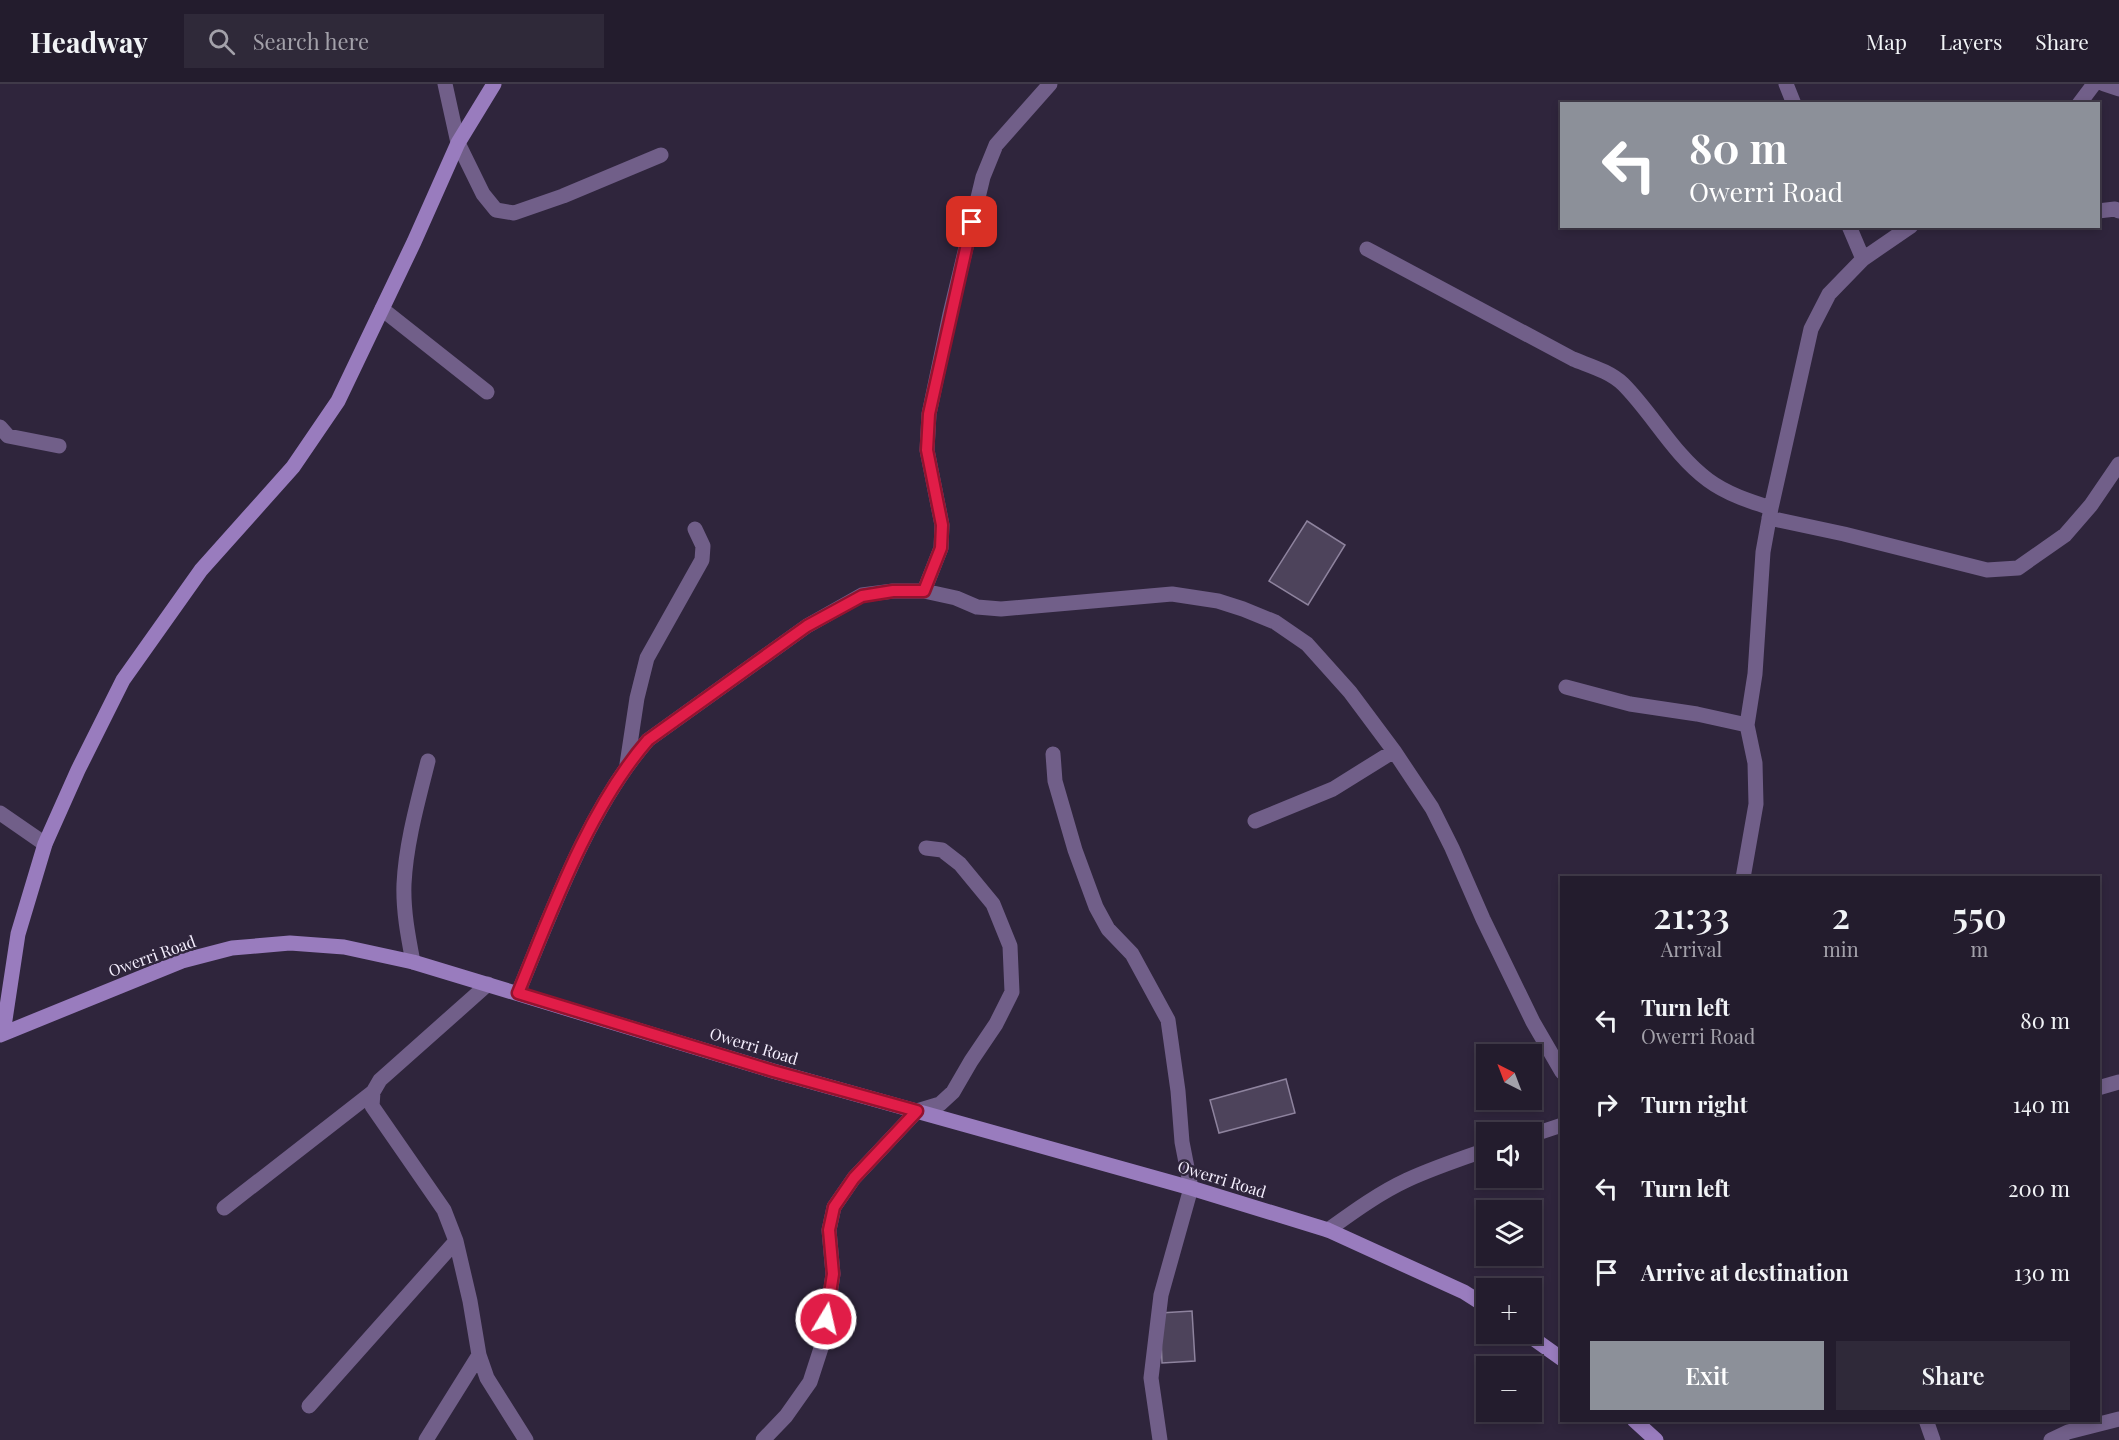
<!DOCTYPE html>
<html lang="en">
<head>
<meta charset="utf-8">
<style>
  :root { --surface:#231c2d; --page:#2f2939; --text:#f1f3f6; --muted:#a3a1aa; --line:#403a49; --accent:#8c9099 }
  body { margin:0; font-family:"Playfair Display",serif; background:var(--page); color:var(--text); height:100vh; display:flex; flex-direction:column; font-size:22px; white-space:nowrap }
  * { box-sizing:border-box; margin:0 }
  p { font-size:20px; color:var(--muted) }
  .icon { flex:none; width:33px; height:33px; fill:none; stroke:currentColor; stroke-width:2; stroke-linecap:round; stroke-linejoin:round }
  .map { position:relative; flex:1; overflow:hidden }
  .details { position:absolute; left:1560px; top:792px; width:540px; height:546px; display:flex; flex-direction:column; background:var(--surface); border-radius:0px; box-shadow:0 3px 9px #0003,0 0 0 2px var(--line) }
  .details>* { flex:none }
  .guide { position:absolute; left:1560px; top:18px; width:540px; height:126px; border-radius:0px; box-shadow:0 3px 9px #0003,0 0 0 2px var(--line); background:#8c9099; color:#fff; overflow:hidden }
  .needle { width:39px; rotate:318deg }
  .controls { position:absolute; left:1476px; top:960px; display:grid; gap:12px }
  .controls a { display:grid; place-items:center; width:66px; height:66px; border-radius:0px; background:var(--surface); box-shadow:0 3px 9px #0003,0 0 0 2px var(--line); font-size:30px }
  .pin { position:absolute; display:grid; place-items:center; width:51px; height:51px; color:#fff; margin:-26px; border-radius:12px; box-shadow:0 3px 9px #0006 }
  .me { position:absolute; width:66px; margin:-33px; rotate:9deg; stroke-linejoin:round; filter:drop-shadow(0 0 4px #0008) }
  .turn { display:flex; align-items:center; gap:21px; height:126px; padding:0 30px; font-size:27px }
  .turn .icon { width:78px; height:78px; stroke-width:2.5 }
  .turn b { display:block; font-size:42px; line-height:51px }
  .eta { display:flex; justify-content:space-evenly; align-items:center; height:102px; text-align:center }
  .eta b { font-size:36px; font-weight:600; line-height:42px }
  .action { display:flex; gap:12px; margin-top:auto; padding:12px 30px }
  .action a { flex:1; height:69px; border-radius:0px; background:var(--accent); color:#fff; font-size:24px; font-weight:600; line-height:69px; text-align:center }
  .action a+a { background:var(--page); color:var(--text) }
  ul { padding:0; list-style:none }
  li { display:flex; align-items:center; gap:18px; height:84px; padding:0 30px }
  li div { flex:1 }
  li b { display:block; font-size:22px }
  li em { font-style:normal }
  header { display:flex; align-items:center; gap:36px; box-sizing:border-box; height:84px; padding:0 30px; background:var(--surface); border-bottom:2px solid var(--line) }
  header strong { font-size:28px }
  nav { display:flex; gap:33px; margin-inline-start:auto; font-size:21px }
  .search { width:420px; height:54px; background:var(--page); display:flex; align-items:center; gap:15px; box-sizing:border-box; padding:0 21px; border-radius:0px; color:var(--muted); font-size:22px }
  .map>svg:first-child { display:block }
  .building { fill:#4d435b; stroke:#8e839e; stroke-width:1.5 }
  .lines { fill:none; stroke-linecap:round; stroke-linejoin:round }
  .street { stroke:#715f89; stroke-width:15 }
  .secondary { stroke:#997cbe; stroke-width:15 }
  .route-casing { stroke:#92132f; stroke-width:15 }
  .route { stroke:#e11d48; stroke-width:10 }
  .labels { text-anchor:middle; stroke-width:5; stroke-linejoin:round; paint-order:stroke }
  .street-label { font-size:16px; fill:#f5effe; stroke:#2f253c }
</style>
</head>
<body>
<header>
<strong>Headway</strong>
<div class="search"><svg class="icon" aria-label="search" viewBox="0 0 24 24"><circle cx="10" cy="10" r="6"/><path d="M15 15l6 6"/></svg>Search here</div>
<nav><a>Map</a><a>Layers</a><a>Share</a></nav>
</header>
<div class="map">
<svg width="2119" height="1356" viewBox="0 0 2119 1356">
  <rect width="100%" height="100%" fill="#2f253c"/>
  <!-- building -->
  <path class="building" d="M1307 437 1345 461 1308 521 1269 497Z
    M1286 995 1295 1029 1219 1049 1210 1016Z
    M1192 1227 1195 1277 1162 1279 1160 1229Z"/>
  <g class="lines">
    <!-- street -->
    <path class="street" d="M445 0 458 59 483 110 496 126 514 129 563 112 661 71
      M1786 0 1794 20
      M2104 0 2119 5
      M2079 20 2094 0
      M2098 127 2115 125 2119 127
      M1849 142 1863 175
      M1367 165 1573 275C1590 282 1609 287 1623 300 1653 330 1673 370 1708 396 1727 410 1749 417 1771 424
      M382 225 487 308
      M0 343 8 352 59 362
      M1769 434 1844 450 1987 486 2018 484 2065 451 2091 421 2119 380
      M924 507 941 464 942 441 927 366 929 330 950 230 983 93 996 61 1050 0
      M1566 603 1630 620 1697 630 1747 641
      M1053 670 1055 697 1075 766 1096 823 1108 845 1132 870 1168 936 1178 1007 1182 1058 1191 1104 1161 1211 1151 1294 1160 1356
      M627 680 637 614 647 574 702 476 703 462 695 445
      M0 729 45 760
      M1255 737 1333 705 1394 667
      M1743 794 1756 720 1755 679 1747 641 1755 590 1763 468 1771 424 1811 245 1829 210 1863 175 1911 142
      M413 878C408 852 403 826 404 800 406 759 418 717 428 677
      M488 900 380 996 373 1008 372 1022 444 1126 456 1157 470 1217 479 1271 487 1294 526 1356
      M518 909C552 827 589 724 648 656L807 542 862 511 893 507H924L956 514 977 523 1001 525 1172 510 1218 517 1243 525 1275 538 1307 560 1350 608 1394 667 1432 724 1452 764 1483 835 1533 938 1562 988
      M2098 1004 2119 998
      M1532 1051 1562 1041
      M224 1124 373 1008
      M1328 1146C1353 1128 1379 1109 1407 1096 1433 1084 1460 1075 1486 1066
      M309 1322 456 1157
      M1926 1336 1933 1356
      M426 1356 479 1271
      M763 1356 786 1332 810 1298 823 1258 833 1190 829 1146 834 1123 854 1094 917 1027 940 1020 953 1008 971 977 996 940 1012 908 1010 862 993 820 960 780 942 766 926 764
      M2051 1356 2068 1348 2119 1335"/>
    <!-- secondary -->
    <path class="secondary" d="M3 949 18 850 45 760 78 686 123 596 201 486 293 383 338 317 414 158 458 59 494 0
      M0 951 182 877 232 864 290 859 344 863 413 878 773 987 1191 1104 1328 1146 1464 1208 1486 1222
      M1527 1250 1562 1275
      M1634 1336 1656 1356"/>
  </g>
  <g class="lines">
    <!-- route casing -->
    <g class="route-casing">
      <path id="route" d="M826 1235 833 1190 829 1146 834 1123 854 1094 917 1027 773 987 518 909C552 826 589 724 648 656L807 542 862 512 893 507H924L941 464 942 441 927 366 929 330 972 138"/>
    </g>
    <!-- route -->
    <use href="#route" class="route"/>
  </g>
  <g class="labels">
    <!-- street labels -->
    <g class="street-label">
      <text transform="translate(152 872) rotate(-20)" y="6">Owerri Road</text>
      <text transform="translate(754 962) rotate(17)" y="6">Owerri Road</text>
      <text transform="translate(1222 1095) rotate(17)" y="6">Owerri Road</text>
    </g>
  </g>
</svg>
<div class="controls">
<a><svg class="needle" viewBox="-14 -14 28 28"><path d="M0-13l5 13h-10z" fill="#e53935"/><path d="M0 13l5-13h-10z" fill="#a3a1aa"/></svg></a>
<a><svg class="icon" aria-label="sound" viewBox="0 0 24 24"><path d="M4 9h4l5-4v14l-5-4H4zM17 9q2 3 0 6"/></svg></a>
<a><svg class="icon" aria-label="layers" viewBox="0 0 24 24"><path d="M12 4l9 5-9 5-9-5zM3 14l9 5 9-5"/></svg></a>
<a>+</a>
<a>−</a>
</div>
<div class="pin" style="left:972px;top:138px;background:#d93025"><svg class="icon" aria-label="arrive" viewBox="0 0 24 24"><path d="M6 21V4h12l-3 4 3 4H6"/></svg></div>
<svg class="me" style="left:826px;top:1235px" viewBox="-20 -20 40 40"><circle r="17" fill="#e11d48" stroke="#fff" stroke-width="3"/><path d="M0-11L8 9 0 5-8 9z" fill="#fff"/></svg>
<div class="guide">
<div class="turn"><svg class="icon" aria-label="left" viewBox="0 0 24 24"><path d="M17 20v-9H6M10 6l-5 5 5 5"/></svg><div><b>80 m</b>Owerri Road</div></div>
</div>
<section class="details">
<div class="eta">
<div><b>21:33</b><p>Arrival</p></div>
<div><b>2</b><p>min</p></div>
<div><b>550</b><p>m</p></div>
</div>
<ul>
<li><svg class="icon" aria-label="left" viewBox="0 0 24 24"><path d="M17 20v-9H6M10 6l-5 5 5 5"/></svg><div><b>Turn left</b><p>Owerri Road</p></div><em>80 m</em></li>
<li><svg class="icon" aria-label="right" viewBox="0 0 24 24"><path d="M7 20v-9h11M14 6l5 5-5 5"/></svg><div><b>Turn right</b></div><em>140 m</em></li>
<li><svg class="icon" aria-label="left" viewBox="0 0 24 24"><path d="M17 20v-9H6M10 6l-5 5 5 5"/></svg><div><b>Turn left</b></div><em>200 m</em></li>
<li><svg class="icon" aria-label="arrive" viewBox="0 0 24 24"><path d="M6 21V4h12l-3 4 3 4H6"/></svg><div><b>Arrive at destination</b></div><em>130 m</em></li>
</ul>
<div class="action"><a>Exit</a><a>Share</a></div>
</section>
</div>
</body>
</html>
